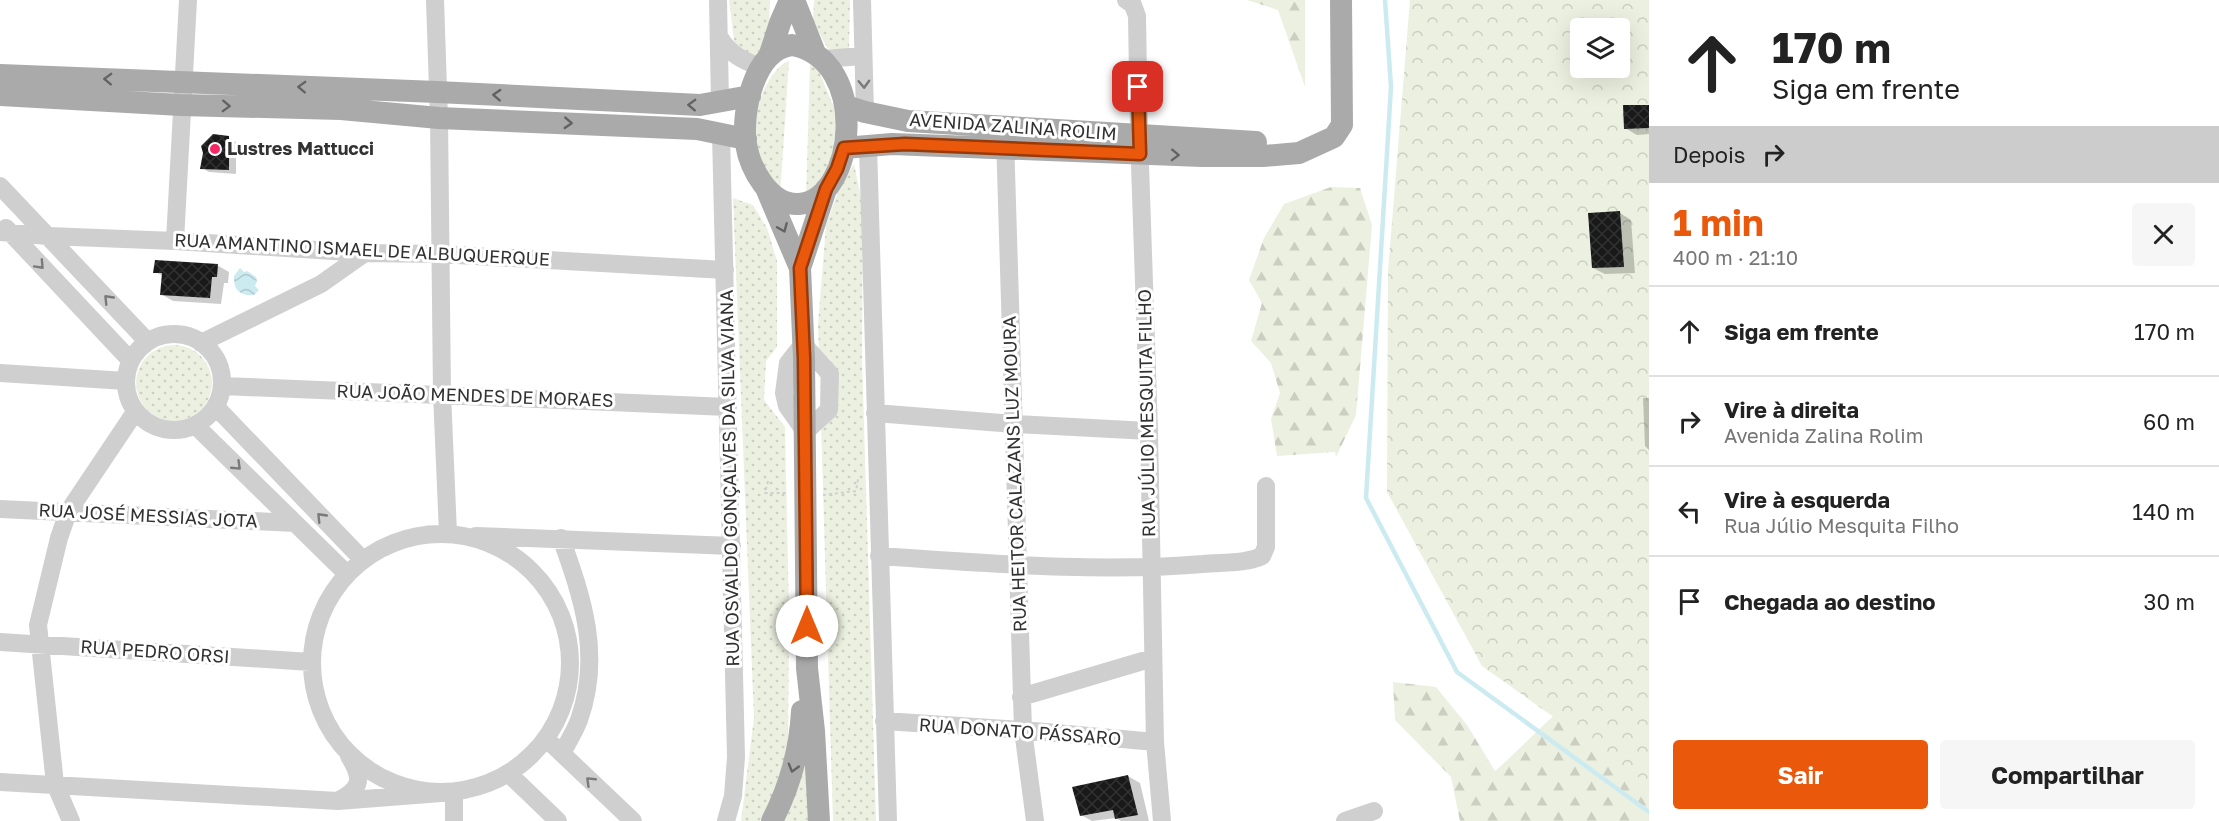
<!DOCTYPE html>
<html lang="pt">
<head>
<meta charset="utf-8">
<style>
  :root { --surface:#fff; --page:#f6f6f6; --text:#222; --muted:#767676; --line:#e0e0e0; --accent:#ea580c }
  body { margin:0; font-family:"Golos Text",sans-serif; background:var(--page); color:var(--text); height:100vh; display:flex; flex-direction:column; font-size:22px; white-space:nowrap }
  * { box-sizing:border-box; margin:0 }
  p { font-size:20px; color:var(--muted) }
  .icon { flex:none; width:33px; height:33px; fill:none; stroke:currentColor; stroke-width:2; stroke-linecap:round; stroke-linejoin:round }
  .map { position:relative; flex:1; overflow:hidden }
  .drawer { display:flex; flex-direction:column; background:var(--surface); width:570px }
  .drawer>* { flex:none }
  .banner { background:#fff; color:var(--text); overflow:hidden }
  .fabs { position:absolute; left:1570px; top:18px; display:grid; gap:12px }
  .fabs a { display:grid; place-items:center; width:60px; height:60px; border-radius:6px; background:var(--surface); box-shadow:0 6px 24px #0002; font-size:30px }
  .pin { position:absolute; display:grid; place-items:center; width:51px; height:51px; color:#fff; margin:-26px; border-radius:12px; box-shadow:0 3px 9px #0006 }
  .me { position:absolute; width:66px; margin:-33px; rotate:0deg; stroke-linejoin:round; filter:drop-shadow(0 0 4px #0008) }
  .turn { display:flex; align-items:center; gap:21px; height:126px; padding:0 24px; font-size:27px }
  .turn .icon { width:78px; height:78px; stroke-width:2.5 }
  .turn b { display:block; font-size:42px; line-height:51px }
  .then { display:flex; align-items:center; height:57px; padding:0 24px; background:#0003; gap:12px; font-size:22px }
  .round { display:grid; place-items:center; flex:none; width:63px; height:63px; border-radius:6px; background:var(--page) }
  .overview { display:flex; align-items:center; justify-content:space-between; height:102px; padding:0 24px }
  h1 { font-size:36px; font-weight:700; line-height:45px; color:var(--accent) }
  .cta { display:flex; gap:12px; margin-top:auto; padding:12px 24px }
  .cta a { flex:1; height:69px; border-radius:6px; background:var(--accent); color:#fff; font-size:24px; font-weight:700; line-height:69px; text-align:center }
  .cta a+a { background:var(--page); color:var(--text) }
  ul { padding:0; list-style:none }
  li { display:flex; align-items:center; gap:18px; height:90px; padding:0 24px; border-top:2px solid var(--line) }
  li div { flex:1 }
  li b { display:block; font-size:22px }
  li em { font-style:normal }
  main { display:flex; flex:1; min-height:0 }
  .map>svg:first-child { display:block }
  .grass { fill:url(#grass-dots) }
  .forest { fill:url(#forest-firs) }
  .park { fill:url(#park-crowns); fill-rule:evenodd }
  .water { fill:url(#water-waves) }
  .shadow { fill:#0003 }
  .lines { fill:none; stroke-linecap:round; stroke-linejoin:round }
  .stream { stroke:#cbebf1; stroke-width:4.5 }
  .building { fill:url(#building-cross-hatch) }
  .path { stroke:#cfcfcf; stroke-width:2; stroke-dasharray:3 3; stroke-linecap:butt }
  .minor { stroke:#cfcfcf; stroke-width:18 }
  .major { stroke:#aaa; stroke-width:22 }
  .oneway { stroke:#626262 }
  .oneway2 { stroke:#797979 }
  .route-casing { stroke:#983908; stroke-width:15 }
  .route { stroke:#ea580c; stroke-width:10 }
  .poi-dot { fill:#f62865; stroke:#fff; stroke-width:2 }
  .labels { text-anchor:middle; stroke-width:6; stroke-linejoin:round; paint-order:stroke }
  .street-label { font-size:18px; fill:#323232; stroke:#fff }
  .poi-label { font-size:18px; font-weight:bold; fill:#323232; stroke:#fff; text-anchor:start }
</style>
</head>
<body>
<main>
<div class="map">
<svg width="1649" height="821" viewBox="0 0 1649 821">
  <defs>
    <pattern id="grass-dots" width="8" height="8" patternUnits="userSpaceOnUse" patternTransform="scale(1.5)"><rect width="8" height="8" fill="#ecf0e0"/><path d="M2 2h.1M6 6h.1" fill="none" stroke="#cbcec1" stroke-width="1.8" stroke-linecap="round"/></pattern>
    <pattern id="forest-firs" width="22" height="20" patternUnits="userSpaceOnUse" patternTransform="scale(1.5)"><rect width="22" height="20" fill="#ecf0e0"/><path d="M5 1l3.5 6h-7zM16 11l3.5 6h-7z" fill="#cbcec1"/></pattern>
    <pattern id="park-crowns" width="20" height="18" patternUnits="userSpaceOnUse" patternTransform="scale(1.5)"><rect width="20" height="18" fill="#ecf0e0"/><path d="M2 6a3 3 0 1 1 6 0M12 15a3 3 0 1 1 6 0" fill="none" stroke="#cbcec1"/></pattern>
    <pattern id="water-waves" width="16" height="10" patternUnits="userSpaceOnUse" patternTransform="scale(1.5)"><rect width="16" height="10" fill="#cbebf1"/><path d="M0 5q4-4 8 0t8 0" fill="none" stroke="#afcacf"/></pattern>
    <pattern id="building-cross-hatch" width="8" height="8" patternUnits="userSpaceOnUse" patternTransform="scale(1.5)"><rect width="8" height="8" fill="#191919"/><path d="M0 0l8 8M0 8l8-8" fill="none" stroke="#323232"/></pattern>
  </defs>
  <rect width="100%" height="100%" fill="#fff"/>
  <!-- grass -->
  <path class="grass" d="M729 0H770L769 22 761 55 756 59 735 48Z
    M814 0H850L849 50 828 49 813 21Z
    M789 61 780 196C780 195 774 191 773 190 765 180 754 141 754 128 754 109 769 68 789 61Z
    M810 64 818 69 837 115 831 167 806 199Z
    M854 164 863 206 862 358 876 821H833L818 324 826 226 839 189Z
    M733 198 753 205 767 228 777 261V347L766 361 764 400 785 427 789 614 788 752 773 796 760 821H741L754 718Z
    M136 383a38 38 0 1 1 76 0a38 38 0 1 1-76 0Z
    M808 755 810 821H783Z"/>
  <!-- forest -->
  <path class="forest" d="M1247 0H1305V87L1278 10Z
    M1331 187 1360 188 1372 225 1356 415 1336 457 1335 452 1277 456 1271 419 1280 393 1271 363 1251 341 1262 303 1249 280 1264 238 1284 204Z
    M1393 682 1436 687 1467 725 1495 771C1519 751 1539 727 1563 708L1649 763V821H1460L1451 777 1395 720Z"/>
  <!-- park -->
  <path class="park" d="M1410 0H1649V785L1482 666 1387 492 1388 271ZM1581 28H1620V68H1581Z"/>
  <!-- water -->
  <path class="water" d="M240 268 244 272 247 271 256 277 257 281 255 286 259 290 254 295C241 296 233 291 234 276Z"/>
  <!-- shadow -->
  <path class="shadow" d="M1649 107V134L1637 135 1625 128Z
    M228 138 236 142V174L209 172 202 168Z
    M1620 213 1631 220 1635 273 1605 274 1593 268Z
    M217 265 229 272 228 283H224L221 304 173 301 161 294 163 276 155 272Z
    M1643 398H1649V450L1645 446Z
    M1128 776 1140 783 1149 821H1121L1116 818 1092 821 1081 815Z"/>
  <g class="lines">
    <!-- stream -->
    <path class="stream" d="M1385 0 1391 87 1366 498 1457 672 1649 812"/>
  </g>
  <!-- building -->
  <path class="building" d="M1623 105H1649V128L1624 129Z
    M213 134 229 136V170L200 169 203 153 201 146Z
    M1620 211 1624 267 1592 268 1588 213Z
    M155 260 218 264 217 277H212L210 298 160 295 162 273H153Z
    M1128 775 1138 815 1115 819 1113 810 1080 816 1072 787Z"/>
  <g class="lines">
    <!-- path -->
    <path class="path" d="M768 481 765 493H787
      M823 495 856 491 858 479"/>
    <!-- minor -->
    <path class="minor" d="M435 0 439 118 442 394 448 533
      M718 0 720 102
      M862 0 865 112
      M1126 0 1133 5 1137 16 1139 135 1149 431 1155 742 1162 821
      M720 38C730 54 743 61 761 67
      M823 59 863 56
      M721 134 736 757 733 796 726 821
      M1005 137 1023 730 1035 821
      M868 146 888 821
      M0 186 148 342
      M6 228 131 361
      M0 232 48 236 175 241 365 253 439 254 725 270
      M175 241 188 0
      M126 382a48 48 0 1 1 96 0a48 48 0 1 1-96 0Z
      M201 343 321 284 365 253
      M803 344 830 374 829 410 805 432 787 406 784 393 788 363Z
      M0 373 126 381
      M223 386 728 407
      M216 407 362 559
      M875 413 1014 424 1149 431
      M195 425 346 573
      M0 509 295 523
      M312 663a129 129 0 1 1 258 0a129 129 0 1 1-258 0Z
      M476 536 732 546
      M561 538C583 599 602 656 579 720 575 731 568 742 562 753
      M879 556C987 563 1095 573 1203 564 1221 562 1245 564 1262 556L1266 547V486
      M0 642 311 662
      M1021 697 1153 658
      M884 721 1023 730 1155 742
      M554 746 633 821
      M509 774 558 821
      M0 782 338 801 454 792V821
      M338 801C362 788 363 779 349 756
      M71 821 55 784 38 625 59 538 68 512 135 412
      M1345 821 1374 811"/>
    <!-- major -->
    <path class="major" d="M794 0 815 53
      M792 45C871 59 856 200 799 204 770 206 750 169 746 144 741 113 754 49 792 45Z
      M770 54 780 23 790 0
      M0 75 437 92 700 105 750 96
      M0 95 181 105 341 109 439 118 697 129 746 139
      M846 106 865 112 908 121 1256 142
      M844 148 892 144 1202 156H1263L1299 153 1334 137 1342 125 1341 0
      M766 188 800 268 804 358 807 668 814 731 819 821
      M800 268 826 189
      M772 821C790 786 800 750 802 711"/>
  </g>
  <!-- one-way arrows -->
  <defs><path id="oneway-chevron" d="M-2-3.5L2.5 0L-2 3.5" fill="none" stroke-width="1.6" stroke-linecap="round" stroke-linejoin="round" transform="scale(1.5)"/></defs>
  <g class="oneway">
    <use href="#oneway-chevron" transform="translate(108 79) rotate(-178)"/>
    <use href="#oneway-chevron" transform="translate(302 87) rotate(-178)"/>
    <use href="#oneway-chevron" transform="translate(497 95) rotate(-177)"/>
    <use href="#oneway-chevron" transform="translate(692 105) rotate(-178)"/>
    <use href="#oneway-chevron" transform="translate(226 106) rotate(2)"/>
    <use href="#oneway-chevron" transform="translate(568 123) rotate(3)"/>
    <use href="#oneway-chevron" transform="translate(1175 155) rotate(2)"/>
    <use href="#oneway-chevron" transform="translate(783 228) rotate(67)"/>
    <use href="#oneway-chevron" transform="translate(793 768) rotate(106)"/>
  </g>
  <g class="oneway2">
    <use href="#oneway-chevron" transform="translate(864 84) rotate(88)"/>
    <use href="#oneway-chevron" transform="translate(40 265) rotate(47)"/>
    <use href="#oneway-chevron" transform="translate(108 299) rotate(-134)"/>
    <use href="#oneway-chevron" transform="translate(237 466) rotate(44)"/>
    <use href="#oneway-chevron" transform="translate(321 517) rotate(-134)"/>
    <use href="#oneway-chevron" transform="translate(590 781) rotate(-136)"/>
  </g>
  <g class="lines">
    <!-- route casing -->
    <g class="route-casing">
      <path id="route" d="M807 626 804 358 800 268 826 189 837 169 844 148 905 144 1140 154 1138 87"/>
    </g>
    <!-- route -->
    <use href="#route" class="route"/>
  </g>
  <!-- markers -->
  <circle class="poi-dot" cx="215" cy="149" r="6"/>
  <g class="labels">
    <!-- street labels -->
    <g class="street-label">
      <text transform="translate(1013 127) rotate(4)" y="6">AVENIDA ZALINA ROLIM</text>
      <text transform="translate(362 250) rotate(3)" y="6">RUA AMANTINO ISMAEL DE ALBUQUERQUE</text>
      <text transform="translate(475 396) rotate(2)" y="6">RUA JOÃO MENDES DE MORAES</text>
      <text transform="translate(1147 413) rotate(-91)" y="6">RUA JÚLIO MESQUITA FILHO</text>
      <text transform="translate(1015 474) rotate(-92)" y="6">RUA HEITOR CALAZANS LUZ MOURA</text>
      <text transform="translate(730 478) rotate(-91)" y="6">RUA OSVALDO GONÇALVES DA SILVA VIANA</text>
      <text transform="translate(148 516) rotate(3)" y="6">RUA JOSÉ MESSIAS JOTA</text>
      <text transform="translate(155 652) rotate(4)" y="6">RUA PEDRO ORSI</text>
      <text transform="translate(1020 732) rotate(4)" y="6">RUA DONATO PÁSSARO</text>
    </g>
    <!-- poi labels -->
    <g class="poi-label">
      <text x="227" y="155">Lustres Mattucci</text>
    </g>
  </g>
</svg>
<div class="fabs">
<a><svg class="icon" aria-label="layers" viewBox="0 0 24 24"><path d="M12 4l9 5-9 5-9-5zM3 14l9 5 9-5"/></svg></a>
</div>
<div class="pin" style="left:1138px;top:87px;background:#d93025"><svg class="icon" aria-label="arrive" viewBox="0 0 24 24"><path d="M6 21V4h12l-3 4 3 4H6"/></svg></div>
<svg class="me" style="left:807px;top:626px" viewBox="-20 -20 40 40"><circle r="19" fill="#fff"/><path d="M0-13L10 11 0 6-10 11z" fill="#ea580c"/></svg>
</div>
<section class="drawer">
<div class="banner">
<div class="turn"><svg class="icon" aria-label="ahead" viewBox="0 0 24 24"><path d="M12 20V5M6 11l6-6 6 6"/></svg><div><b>170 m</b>Siga em frente</div></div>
<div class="then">Depois<svg class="icon" aria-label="right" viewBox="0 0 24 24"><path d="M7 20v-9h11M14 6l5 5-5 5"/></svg></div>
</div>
<div class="overview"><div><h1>1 min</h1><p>400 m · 21:10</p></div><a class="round"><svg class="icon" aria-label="close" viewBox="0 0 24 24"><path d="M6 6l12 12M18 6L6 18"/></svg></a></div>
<ul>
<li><svg class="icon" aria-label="ahead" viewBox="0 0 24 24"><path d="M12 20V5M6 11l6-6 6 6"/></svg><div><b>Siga em frente</b></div><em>170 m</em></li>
<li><svg class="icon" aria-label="right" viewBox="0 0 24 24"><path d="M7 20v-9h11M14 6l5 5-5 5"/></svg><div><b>Vire à direita</b><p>Avenida Zalina Rolim</p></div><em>60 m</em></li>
<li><svg class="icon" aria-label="left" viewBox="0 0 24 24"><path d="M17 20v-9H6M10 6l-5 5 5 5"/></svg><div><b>Vire à esquerda</b><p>Rua Júlio Mesquita Filho</p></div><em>140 m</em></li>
<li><svg class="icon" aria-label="arrive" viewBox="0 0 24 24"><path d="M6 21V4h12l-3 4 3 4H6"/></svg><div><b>Chegada ao destino</b></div><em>30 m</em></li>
</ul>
<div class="cta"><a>Sair</a><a>Compartilhar</a></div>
</section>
</main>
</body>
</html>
